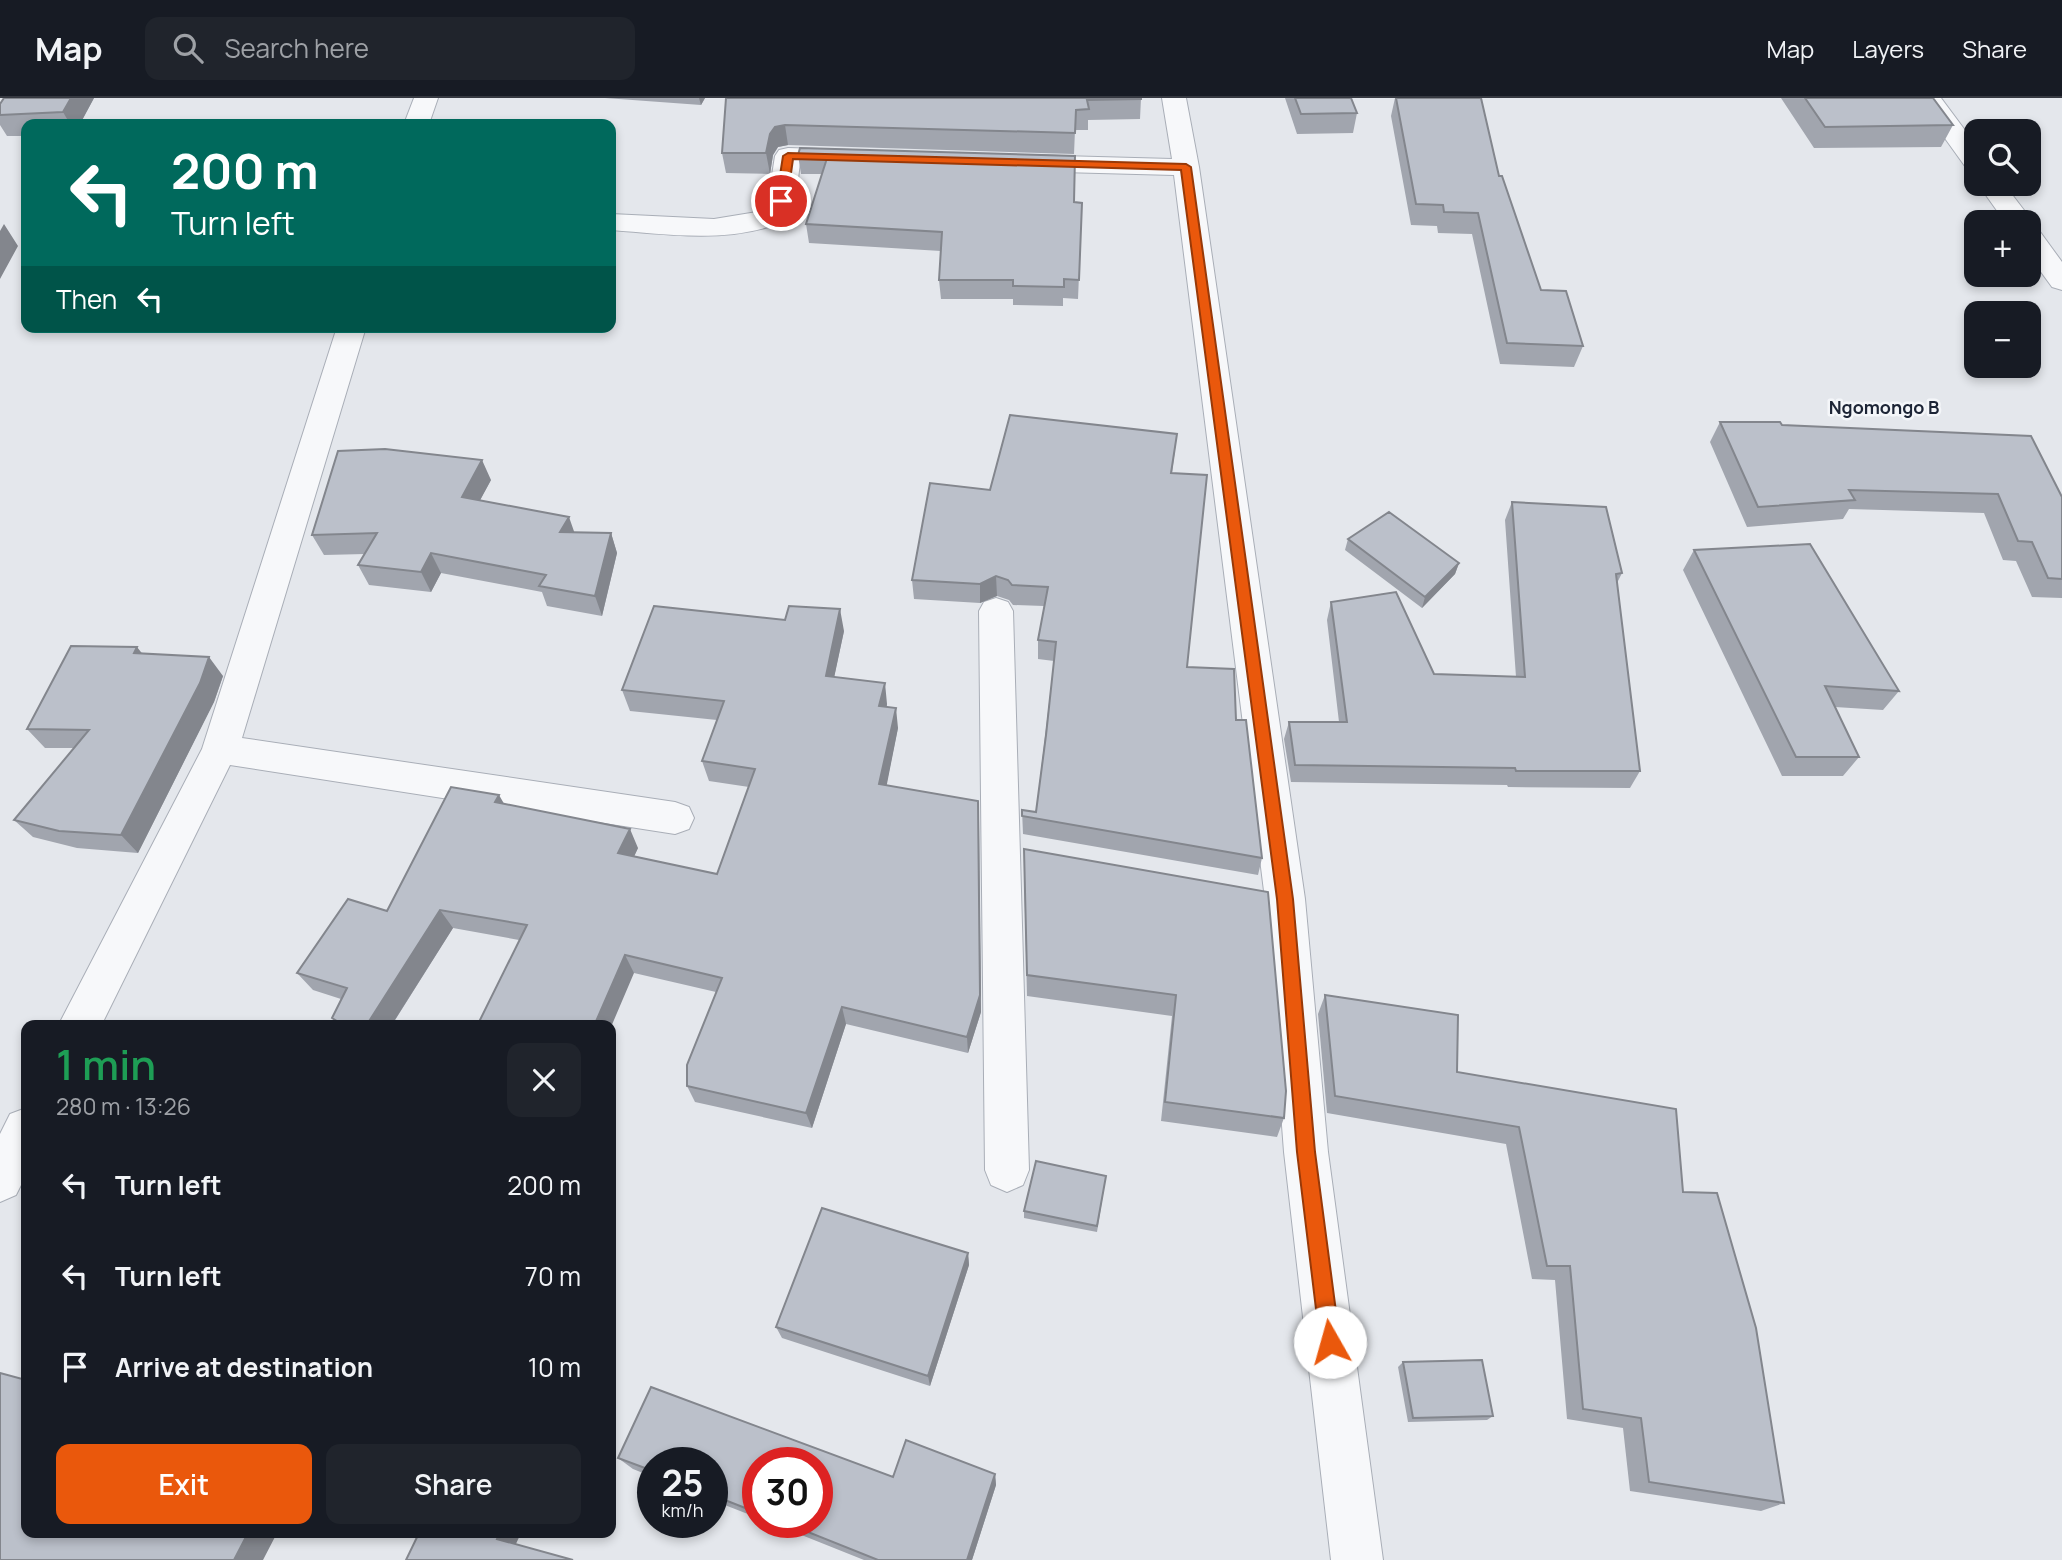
<!DOCTYPE html>
<html lang="en">
<head>
<meta charset="utf-8">
<style>
  :root { --surface:#171b24; --page:#20242c; --text:#f1f3f6; --muted:#9ea1a6; --line:#363941; --accent:#ea580c }
  body { margin:0; font-family:Manrope,sans-serif; background:var(--page); color:var(--text); height:100vh; display:flex; flex-direction:column; font-size:26px; white-space:nowrap }
  * { box-sizing:border-box; margin:0 }
  p { font-size:23px; color:var(--muted) }
  .icon { flex:none; width:38px; height:38px; fill:none; stroke:currentColor; stroke-width:2; stroke-linecap:round; stroke-linejoin:round }
  .map { position:relative; flex:1; overflow:hidden }
  .side { position:absolute; left:21px; top:922px; width:595px; height:518px; display:flex; flex-direction:column; background:var(--surface); border-radius:14px; box-shadow:0 4px 10px #0003 }
  .side>* { flex:none }
  .banner { position:absolute; left:21px; top:21px; width:595px; height:214px; border-radius:14px; box-shadow:0 4px 10px #0003; background:#00695c; color:#fff; overflow:hidden }
  .controls { position:absolute; left:1964px; top:21px; display:grid; gap:14px }
  .controls a { display:grid; place-items:center; width:77px; height:77px; border-radius:14px; background:var(--surface); box-shadow:0 4px 10px #0003; font-size:35px }
  .speed { position:absolute; left:637px; top:1349px; display:flex; gap:14px; font-size:35px; font-weight:700; text-align:center }
  .speed>* { display:grid; place-content:center; width:91px; height:91px; border-radius:50%; background:var(--surface); box-shadow:0 4px 10px #0003; line-height:1 }
  .speed small { font-size:18px; font-weight:400 }
  .speed .limit { border:10px solid #d22; background:#fff; color:#111 }
  .pin { position:absolute; display:grid; place-items:center; width:60px; height:60px; color:#fff; margin:-30px; border:4px solid #fff; border-radius:50%; box-shadow:0 2px 7px #0007 }
  .me { position:absolute; width:77px; margin:-38px; rotate:353deg; stroke-linejoin:round; filter:drop-shadow(0 0 5px #0008) }
  .turn { display:flex; align-items:center; gap:24px; height:147px; padding:0 35px; font-size:32px }
  .turn .icon { width:91px; height:91px; stroke-width:2.5 }
  .turn b { display:block; font-size:49px; line-height:60px }
  .then { display:flex; align-items:center; height:66px; padding:0 35px; background:#0003; gap:14px; font-size:26px }
  .round { display:grid; place-items:center; flex:none; width:74px; height:74px; border-radius:14px; background:var(--page) }
  .summary { display:flex; align-items:center; justify-content:space-between; height:119px; padding:0 35px }
  h1 { font-size:42px; font-weight:600; line-height:52px; color:#1e9e55 }
  .cta { display:flex; gap:14px; margin-top:auto; padding:14px 35px }
  .cta a { flex:1; height:80px; border-radius:14px; background:var(--accent); color:#fff; font-size:28px; font-weight:600; line-height:80px; text-align:center }
  .cta a+a { background:var(--page); color:var(--text) }
  ul { padding:0; list-style:none }
  li { display:flex; align-items:center; gap:21px; height:91px; padding:0 35px }
  li div { flex:1 }
  li b { display:block; font-size:26px }
  li em { font-style:normal }
  header { display:flex; align-items:center; gap:42px; box-sizing:border-box; height:98px; padding:0 35px; background:var(--surface); border-bottom:2px solid var(--line) }
  header strong { font-size:33px }
  nav { display:flex; gap:38px; margin-inline-start:auto; font-size:24px }
  .search { width:490px; height:63px; background:var(--page); display:flex; align-items:center; gap:18px; box-sizing:border-box; padding:0 24px; border-radius:14px; color:var(--muted); font-size:26px }
  .map>svg:first-child { display:block }
  .lines { fill:none; stroke-linecap:round; stroke-linejoin:round }
  .minor-casing { stroke:#a9aeb7; stroke-width:2 }
  .minor { fill:#f7f8fa; fill-rule:evenodd }
  .wall { fill:#a1a5ae }
  .shaded-wall { fill:#83868d }
  .building { fill:#bbc0ca; stroke:#83868d; stroke-width:2 }
  .route { fill:#ea580c; stroke:#983908; stroke-width:2 }
  .labels { text-anchor:middle; stroke-width:5; stroke-linejoin:round; paint-order:stroke }
  .far-quarter-label { font-size:18px; font-weight:bold; fill:#1d2536; stroke:#f4f6f9 }
</style>
</head>
<body>
<header>
<strong>Map</strong>
<div class="search"><svg class="icon" aria-label="search" viewBox="0 0 24 24"><circle cx="10" cy="10" r="6"/><path d="M15 15l6 6"/></svg>Search here</div>
<nav><a>Map</a><a>Layers</a><a>Share</a></nav>
</header>
<div class="map">
<svg width="2062" height="1462" viewBox="0 0 2062 1462">
  <rect width="100%" height="100%" fill="#e4e7ec"/>
  <g class="lines">
    <!-- minor casing -->
    <g class="minor-casing">
      <path id="minor" d="M414 0H438L429 26H404Z
        M1162 0H1186L1199 69 1305 801 1328 1054 1383 1462H1331L1284 1054 1265 801 1174 77 1024 73 1015 71 1011 65 1015 59 1024 57 1172 61Z
        M1916 0H1941L1976 47V73L1967 71Z
        M788 50 852 52 861 54 865 60 861 66 852 68 800 66C797 82 798 112 784 123 780 126 773 127 768 129 718 144 663 136 611 132V116L714 121 763 113 768 103 775 58 779 52Z
        M1978 86H2004L2033 124 2029 129 2038 131 2062 164V192L2052 189 2028 156V124H2005Z
        M337 229H366L242 640 675 704 689 709 694 720 689 731 675 736 230 667 101 928H58L202 651Z
        M996 500 1008 504 1013 513 1029 1072 1023 1087 1007 1094 991 1087 985 1072 979 513 984 504Z
        M26 1010V1077L16 1097 0 1104V1036L10 1016Z"/>
    </g>
    <!-- minor -->
    <use href="#minor" class="minor"/>
  </g>
  <!-- wall -->
  <path class="wall" d="M94 0 80 26H26V38H7L0 27V6Z
    M605 0H705L701 7Z
    M726 0H1141L1140 21 1088 22V32H1075L1074 56 788 47 778 49 773 57 770 76 726 75 722 55Z
    M1285 0H1351L1357 15 1353 35 1297 36Z
    M1395 0H1481L1499 78 1541 192 1583 248 1574 269 1500 266 1472 136 1438 135 1437 128 1411 127 1391 18Z
    M1781 0H1933L1953 27 1941 49 1814 50Z
    M800 50 1074 104 1082 105 1078 201 1063 200V208L1013 207V201H941L939 182 941 153 809 145 806 126 822 76H801L798 57Z
    M388 229H461L460 231H389Z
    M1720 324 1782 327 2062 399V500L2032 499 2016 463 2003 462 1984 415 1849 411 1843 421 1747 429 1710 344Z
    M1177 336 1172 375 1187 569 1236 622 1262 760 1258 777 1023 736 1022 712 1036 714 1054 563 1038 561V542L1044 508 1013 507 1009 502 997 498 980 505 914 501 912 482 990 392Z
    M491 382 480 402 575 435H611L617 455 602 518 547 508 542 494 441 475 431 494 369 487 358 467 365 456 324 457 312 437Z
    M1512 404 1622 475 1617 485 1640 673 1630 690 1508 689 1507 687 1291 684 1284 641 1289 624H1339L1327 522 1331 504 1434 576 1516 579 1505 422Z
    M1348 441 1459 465 1455 476 1422 510 1345 452Z
    M1694 452 1899 593 1883 612 1835 609 1859 659 1843 678H1782L1683 472Z
    M844 533 834 579 887 606V609L898 630 886 688 979 722 981 914 968 955 846 926 812 1030 695 1004 687 988 716 894 634 875 519 842 453 830 392 927 395 928H339L332 920 341 901 313 892 297 875 387 813 504 706 638 750 634 758 717 776 749 689 709 683 702 663 717 622 630 613 622 592Z
    M142 555 223 578 214 604 138 755 77 750 33 739 14 722 74 650H45L27 631Z
    M1024 774 1268 794 1284 1020 1277 1039 1161 1023 1172 918 1027 898Z
    M1325 897 1457 974 1683 1094 1784 1405 1761 1413 1630 1393 1623 1330 1567 1321 1555 1182 1532 1181 1506 1046 1327 1015 1318 916Z
    M1106 1078 1097 1134 1024 1120V1113Z
    M968 1155 969 1167 930 1288 782 1240 776 1229Z
    M1403 1264 1493 1318 1487 1322 1408 1324 1398 1269Z
    M651 1289 893 1379 906 1342 995 1376 996 1387 972 1462H864L769 1424H817V1365H758V1420L712 1402V1365H653V1379L633 1371 618 1360Z"/>
  <!-- shaded-wall -->
  <path class="shaded-wall" d="M71 0H94L80 26H70L63 14Z
    M699 0H705L701 7Z
    M785 27 788 47 778 49 773 57 770 76 766 55 770 36 775 29Z
    M4 126 18 148 0 181V133Z
    M482 362 491 382 471 419 462 399Z
    M569 419 576 439 560 434Z
    M611 435 617 455 602 518 595 498Z
    M431 455 441 475 431 494 421 474Z
    M1459 465 1455 476 1422 510 1425 499Z
    M996 478 997 498 980 505V486Z
    M840 511 844 533 830 599 826 578Z
    M137 549 152 568 134 555Z
    M209 559 223 578 214 604 138 755 121 737Z
    M885 585 887 606 882 629 879 608Z
    M896 610 898 630 883 706 879 686Z
    M499 697 510 716 495 704Z
    M978 703 981 914 968 955 967 939Z
    M630 731 638 750 627 774 618 755Z
    M440 812 453 830 391 928H366Z
    M625 857 634 875 611 929V928H594Z
    M842 909 846 926 812 1030 806 1015Z
    M968 1155 969 1167 930 1288 928 1278Z
    M995 1376 996 1387 972 1462H967Z
    M248 1435H277L263 1462H234Z
    M500 1435H521L515 1448 497 1441Z"/>
  <!-- building -->
  <path class="building" d="M4 0H71L63 14 0 17V6Z
    M726 0H1141V1L1087 2 1089 11 1076 12 1075 35 785 27 775 29 770 36 766 55H722Z
    M1295 0H1351L1357 15 1301 16Z
    M1396 0H1481L1499 78H1502L1541 192 1566 193 1583 248 1507 245 1478 115 1444 114 1443 107 1416 106Z
    M1805 0H1933L1953 27 1825 29Z
    M800 50 1075 58 1074 104 1082 105 1079 182 1064 181V189L1013 188V182H939L942 134 806 126 828 57H798Z
    M1010 317 1177 336 1171 375 1207 377 1187 569 1234 571 1236 622H1246L1262 760 1022 718V712L1036 714 1046 637 1056 544 1038 542 1048 489 1012 487 1008 482 996 478 980 486 912 482 930 385 990 392Z
    M1720 324H1780L1782 327 2031 338 2062 399V481L2048 480 2032 444 2018 443 1998 396 1849 392 1855 402 1758 409Z
    M385 351 482 362 462 399 569 419 560 434 611 435 595 498 539 488 546 477 431 455 421 474 358 467 377 435 312 437 338 353Z
    M1512 404 1606 409 1622 475 1616 476 1640 673H1516L1515 670 1295 667 1289 624H1347L1331 504 1396 494 1434 576 1525 579Z
    M1389 414 1459 465 1425 499 1348 441Z
    M1810 446 1899 593 1825 588 1859 659H1796L1694 452Z
    M654 508 785 522 789 508 840 511 826 578 885 585 879 608 896 610 879 686 978 703 980 897 967 939 842 909 806 1015 687 988V967L722 880 625 857 594 928H477L527 827 440 812 366 928H345L332 920 347 890 297 875 348 801 387 813 451 689 499 697 495 704 630 731 618 755 717 776 755 671 702 663 724 603 622 592Z
    M71 548 137 549 134 555 209 559 200 585 121 737 59 733 14 722 89 632 27 631Z
    M1024 751 1268 794 1286 993 1284 1020 1165 1004 1176 897 1027 877Z
    M1325 897 1458 917 1457 974 1676 1011 1683 1094 1717 1095 1756 1230 1784 1405 1649 1384 1641 1320 1583 1311 1570 1168H1547L1519 1029 1335 998Z
    M384 925 395 928H383Z
    M1036 1063 1106 1078 1097 1128 1024 1113Z
    M822 1110 968 1155 928 1278 776 1229Z
    M1482 1262 1493 1318 1413 1320 1403 1264Z
    M0 1275 26 1282V1435H248L234 1462H0Z
    M651 1289 893 1379 906 1342 995 1376 967 1462H878L783 1424H817V1365H758V1415L712 1397V1365H653V1373L618 1360Z
    M419 1435H500L497 1441 573 1462H406Z"/>
  <!-- route -->
  <path class="route" d="M788 55 1186 66 1191 69 1293 801 1315 1054 1340 1244 1337 1251 1330 1254 1323 1251 1320 1244 1297 1054 1277 801 1181 72 793 61 787 103 781 106 776 103 783 58Z"/>
  <g class="labels">
    <!-- far-quarter labels -->
    <g class="far-quarter-label">
      <text x="1884" y="316">Ngomongo B</text>
    </g>
  </g>
</svg>
<div class="controls">
<a><svg class="icon" aria-label="search" viewBox="0 0 24 24"><circle cx="10" cy="10" r="6"/><path d="M15 15l6 6"/></svg></a>
<a>+</a>
<a>−</a>
</div>
<div class="speed"><div>25<small>km/h</small></div><div class="limit">30</div></div>
<div class="pin" style="left:781px;top:103px;background:#d93025"><svg class="icon" aria-label="arrive" viewBox="0 0 24 24"><path d="M6 21V4h12l-3 4 3 4H6"/></svg></div>
<svg class="me" style="left:1330px;top:1244px" viewBox="-20 -20 40 40"><circle r="19" fill="#fff"/><path d="M0-13L10 11 0 6-10 11z" fill="#ea580c"/></svg>
<div class="banner">
<div class="turn"><svg class="icon" aria-label="left" viewBox="0 0 24 24"><path d="M17 20v-9H6M10 6l-5 5 5 5"/></svg><div><b>200 m</b>Turn left</div></div>
<div class="then">Then<svg class="icon" aria-label="left" viewBox="0 0 24 24"><path d="M17 20v-9H6M10 6l-5 5 5 5"/></svg></div>
</div>
<section class="side">
<div class="summary"><div><h1>1 min</h1><p>280 m · 13:26</p></div><a class="round"><svg class="icon" aria-label="close" viewBox="0 0 24 24"><path d="M6 6l12 12M18 6L6 18"/></svg></a></div>
<ul>
<li><svg class="icon" aria-label="left" viewBox="0 0 24 24"><path d="M17 20v-9H6M10 6l-5 5 5 5"/></svg><div><b>Turn left</b></div><em>200 m</em></li>
<li><svg class="icon" aria-label="left" viewBox="0 0 24 24"><path d="M17 20v-9H6M10 6l-5 5 5 5"/></svg><div><b>Turn left</b></div><em>70 m</em></li>
<li><svg class="icon" aria-label="arrive" viewBox="0 0 24 24"><path d="M6 21V4h12l-3 4 3 4H6"/></svg><div><b>Arrive at destination</b></div><em>10 m</em></li>
</ul>
<div class="cta"><a>Exit</a><a>Share</a></div>
</section>
</div>
</body>
</html>
